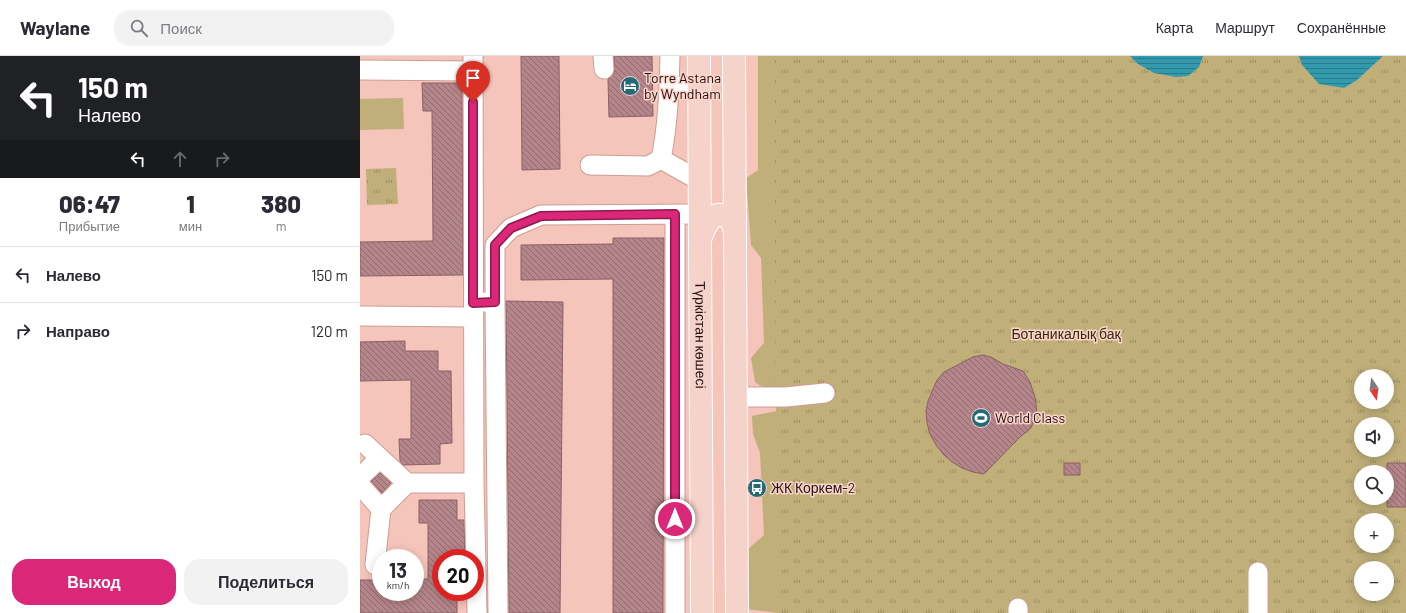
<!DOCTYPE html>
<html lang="ru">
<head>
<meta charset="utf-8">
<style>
  :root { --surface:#fff; --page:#f2f2f3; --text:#2b2b33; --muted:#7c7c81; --line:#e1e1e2; --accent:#db2777 }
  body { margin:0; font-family:Barlow,sans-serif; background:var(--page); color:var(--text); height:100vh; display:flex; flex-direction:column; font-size:15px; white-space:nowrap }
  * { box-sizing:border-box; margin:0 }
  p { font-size:13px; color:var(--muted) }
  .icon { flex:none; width:22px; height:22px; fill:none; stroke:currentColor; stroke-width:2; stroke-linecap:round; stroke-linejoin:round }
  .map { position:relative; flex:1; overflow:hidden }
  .details { display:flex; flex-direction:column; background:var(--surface); width:360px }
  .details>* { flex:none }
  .top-card { background:#202124; color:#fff; overflow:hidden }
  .needle { width:26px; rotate:167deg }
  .tools { position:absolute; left:994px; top:313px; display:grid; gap:8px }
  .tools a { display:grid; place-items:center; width:40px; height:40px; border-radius:50%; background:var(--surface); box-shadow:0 2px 10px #0003; font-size:20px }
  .speed { position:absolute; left:12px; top:493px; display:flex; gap:8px; font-size:20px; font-weight:700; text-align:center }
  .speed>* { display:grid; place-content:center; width:52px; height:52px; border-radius:50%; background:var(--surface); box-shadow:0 2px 10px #0003; line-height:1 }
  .speed small { font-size:10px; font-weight:400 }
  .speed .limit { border:6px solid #d22; background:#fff; color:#111 }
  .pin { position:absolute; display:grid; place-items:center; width:34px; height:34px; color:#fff; margin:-41px -17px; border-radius:50% 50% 50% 0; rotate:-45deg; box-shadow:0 0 4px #0007 }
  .pin .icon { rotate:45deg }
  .me { position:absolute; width:44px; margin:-22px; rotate:0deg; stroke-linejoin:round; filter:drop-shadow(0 0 3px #0008) }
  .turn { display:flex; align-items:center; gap:14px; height:84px; padding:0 12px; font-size:18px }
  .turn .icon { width:52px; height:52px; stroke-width:2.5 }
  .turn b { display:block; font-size:28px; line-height:34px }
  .lanes { display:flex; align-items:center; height:38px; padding:0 12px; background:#0003; justify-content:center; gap:20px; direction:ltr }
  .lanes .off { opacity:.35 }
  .eta { display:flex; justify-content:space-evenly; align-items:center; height:68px; text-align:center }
  .eta b { font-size:24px; font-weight:800; line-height:28px }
  .primary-button { display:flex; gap:8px; margin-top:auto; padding:8px 12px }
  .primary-button a { flex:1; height:46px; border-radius:16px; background:var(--accent); color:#fff; font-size:16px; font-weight:800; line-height:46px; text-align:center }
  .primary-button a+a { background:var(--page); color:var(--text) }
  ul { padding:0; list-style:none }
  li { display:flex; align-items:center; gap:12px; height:56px; padding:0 12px; border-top:1px solid var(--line) }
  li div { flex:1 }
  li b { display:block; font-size:15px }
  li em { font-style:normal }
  header { display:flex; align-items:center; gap:24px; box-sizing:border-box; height:56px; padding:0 20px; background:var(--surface); border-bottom:1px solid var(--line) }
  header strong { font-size:19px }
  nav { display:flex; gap:22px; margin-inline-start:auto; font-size:14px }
  .search { width:280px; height:36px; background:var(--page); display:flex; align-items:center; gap:10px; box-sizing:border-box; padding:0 14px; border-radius:16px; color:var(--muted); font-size:15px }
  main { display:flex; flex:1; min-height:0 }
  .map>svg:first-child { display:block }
  .grass { fill:#c0af79 }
  .park { fill:url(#park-tufts); fill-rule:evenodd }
  .water { fill:url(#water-rules) }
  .building { fill:url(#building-back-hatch); stroke:#8c6065 }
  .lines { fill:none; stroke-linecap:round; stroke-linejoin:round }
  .minor-casing { stroke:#cd9e94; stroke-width:21 }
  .major-casing { stroke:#fff; stroke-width:24 }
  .minor { stroke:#fff; stroke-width:19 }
  .major { stroke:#f5d2ca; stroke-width:22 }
  .route-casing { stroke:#8e194d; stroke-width:10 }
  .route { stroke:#db2777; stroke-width:7 }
  .labels { text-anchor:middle; stroke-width:3; stroke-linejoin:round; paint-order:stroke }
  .poi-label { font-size:14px; fill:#21100d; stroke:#fcd4cc; text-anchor:start }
  .park-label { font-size:14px; fill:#332907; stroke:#fcd4cc }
  .street-label { font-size:14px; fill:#21100d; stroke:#fcd4cc }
</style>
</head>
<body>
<header>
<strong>Waylane</strong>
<div class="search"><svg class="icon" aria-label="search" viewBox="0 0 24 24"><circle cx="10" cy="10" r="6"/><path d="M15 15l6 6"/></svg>Поиск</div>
<nav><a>Карта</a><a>Маршрут</a><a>Сохранённые</a></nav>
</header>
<main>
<section class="details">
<div class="top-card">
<div class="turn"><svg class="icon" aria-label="left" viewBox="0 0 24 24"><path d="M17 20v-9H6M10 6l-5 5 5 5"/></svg><div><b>150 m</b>Налево</div></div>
<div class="lanes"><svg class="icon" aria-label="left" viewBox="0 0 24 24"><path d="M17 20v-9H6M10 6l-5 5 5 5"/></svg><svg class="icon off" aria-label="ahead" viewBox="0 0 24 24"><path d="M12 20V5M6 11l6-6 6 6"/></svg><svg class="icon off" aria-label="right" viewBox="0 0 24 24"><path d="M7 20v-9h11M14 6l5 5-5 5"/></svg></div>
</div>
<div class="eta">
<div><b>06:47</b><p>Прибытие</p></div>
<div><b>1</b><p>мин</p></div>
<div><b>380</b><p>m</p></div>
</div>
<ul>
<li><svg class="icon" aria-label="left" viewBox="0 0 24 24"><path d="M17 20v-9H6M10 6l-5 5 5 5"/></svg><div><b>Налево</b></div><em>150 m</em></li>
<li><svg class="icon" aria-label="right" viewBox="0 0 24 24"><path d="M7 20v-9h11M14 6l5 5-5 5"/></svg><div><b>Направо</b></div><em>120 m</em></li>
</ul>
<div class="primary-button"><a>Выход</a><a>Поделиться</a></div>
</section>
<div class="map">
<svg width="1046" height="557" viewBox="0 0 1046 557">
  <defs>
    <pattern id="park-tufts" width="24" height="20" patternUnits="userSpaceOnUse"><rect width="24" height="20" fill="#c0af79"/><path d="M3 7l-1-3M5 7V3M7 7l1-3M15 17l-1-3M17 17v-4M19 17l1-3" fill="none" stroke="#9c8d62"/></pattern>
    <pattern id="water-rules" width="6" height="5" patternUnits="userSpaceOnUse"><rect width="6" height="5" fill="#329aad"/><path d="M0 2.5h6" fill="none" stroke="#2a7c8b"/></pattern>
    <pattern id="building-back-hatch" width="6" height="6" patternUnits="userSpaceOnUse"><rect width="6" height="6" fill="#b4858a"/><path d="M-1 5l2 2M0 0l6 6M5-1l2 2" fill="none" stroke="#926b6f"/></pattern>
  </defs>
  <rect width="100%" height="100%" fill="#f5c4ba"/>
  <!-- grass -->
  <path class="grass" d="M398 0H418L426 332 405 333 395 326 391 302 404 287 401 202 391 189 386 122 398 114Z
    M43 42 44 73 0 74V43Z
    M426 353 418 557 386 553V495L404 479 400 397 393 378 392 360Z"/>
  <!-- park -->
  <path class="park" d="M414 0H1046V557H417ZM1001 320H1027V346H1001ZM1001 368H1027V394H1001ZM1001 416H1027V442H1001ZM1001 464H1027V490H1001ZM1001 512H1027V538H1001Z
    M36 112 38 148 7 149 6 113Z"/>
  <!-- water -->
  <path class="water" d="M770 0H843L839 11 828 20 816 21 794 17 778 8Z
    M939 0H1023L997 24 984 32 959 28 942 9Z"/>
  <!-- building -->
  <path class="building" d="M161 0H199L200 113 162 114Z
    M254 0H292L293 60 249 61 248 23 254 17Z
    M62 27H102L103 219 0 220V186L73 185 72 55H63Z
    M253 182H304L303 557H253V223L161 224V189L253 188Z
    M146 245 203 246 200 557H149Z
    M45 285V295H78V315H91L92 387 80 388V408L43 409 40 405 39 383H51V324L0 325V286Z
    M623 299 631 301 643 308 663 315 670 326 675 341 677 357 671 372 659 382 624 418 613 416 602 412 592 406 583 398 576 389 570 378 567 367 566 355 568 345 577 324 584 316 613 301Z
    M704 407H720V419H704Z
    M1027 407H1046V451H1027Z
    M20 417 31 427 22 437 11 425Z
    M59 444H97V464H104L105 502H81V536H97V557H0V524H21V536H55V523H68V467H59Z"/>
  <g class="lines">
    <!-- minor casing -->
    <g class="minor-casing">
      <path id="minor" d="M113 0 114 427 117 557
        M243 0 244 13
        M0 14 113 15
        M310 30 339 31
        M301 103 340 125
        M230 109 288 110 301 103C308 69 309 35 310 0
        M315 158V557
        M123 246H135V189L151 172 181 159 340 158
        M135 246 138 557
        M0 260 113 261
        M376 341H426L465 337
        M5 388 20 402
        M0 421 20 402 47 427H114
        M0 429 21 453 47 427
        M15 509 21 453
        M658 552V557
        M898 557V516"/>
    </g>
    <!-- major casing -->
    <g class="major-casing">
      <g id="major">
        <path id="s1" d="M339 0 342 557"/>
        <path d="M374 0 377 557"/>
        <path d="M340 183C344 174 350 154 364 160 366 161 370 163 372 165L375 176"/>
      </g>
    </g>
    <!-- minor -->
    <use href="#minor" class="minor"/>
    <!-- major -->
    <use href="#major" class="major"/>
  </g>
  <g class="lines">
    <!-- route casing -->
    <g class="route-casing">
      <path id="route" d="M113 46V247L135 246V189L151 172 181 160 315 158V463"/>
    </g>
    <!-- route -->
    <use href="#route" class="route"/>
  </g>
  <!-- icons -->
  <defs>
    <g id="hotel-disc" transform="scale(1)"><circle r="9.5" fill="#236b78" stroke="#fcd4cc"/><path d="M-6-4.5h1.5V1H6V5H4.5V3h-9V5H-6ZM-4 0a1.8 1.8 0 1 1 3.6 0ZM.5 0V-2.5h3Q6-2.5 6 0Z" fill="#fff"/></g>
    <g id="stadium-disc" transform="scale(1)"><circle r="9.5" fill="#236b78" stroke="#fcd4cc"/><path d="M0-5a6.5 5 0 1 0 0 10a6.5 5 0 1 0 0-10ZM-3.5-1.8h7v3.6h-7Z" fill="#fff"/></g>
    <g id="bus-disc" transform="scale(1)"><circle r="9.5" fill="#236b78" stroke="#fcd4cc"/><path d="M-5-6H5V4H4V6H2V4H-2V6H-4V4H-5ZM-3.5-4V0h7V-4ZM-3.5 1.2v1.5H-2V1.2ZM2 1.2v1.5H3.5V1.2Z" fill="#fff"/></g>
  </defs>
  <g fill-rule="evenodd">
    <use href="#hotel-disc" x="270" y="30"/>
    <use href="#stadium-disc" x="621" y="362"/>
    <use href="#bus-disc" x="397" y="432"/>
  </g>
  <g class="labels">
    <!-- poi labels -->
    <g class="poi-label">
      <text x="284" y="27">Torre Astana<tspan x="284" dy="16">by Wyndham</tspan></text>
      <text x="635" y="367">World Class</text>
      <text x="411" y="437">ЖК Коркем-2</text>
    </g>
    <!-- park labels -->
    <g class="park-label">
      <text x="706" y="283">Ботаникалық бақ</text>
    </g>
    <!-- street labels -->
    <g class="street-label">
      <text dy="5" stroke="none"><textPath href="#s1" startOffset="279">Түркістан көшесі</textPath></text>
    </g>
  </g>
</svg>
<div class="tools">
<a><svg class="needle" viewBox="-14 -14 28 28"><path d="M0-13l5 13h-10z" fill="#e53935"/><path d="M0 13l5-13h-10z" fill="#7c7c81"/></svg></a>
<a><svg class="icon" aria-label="sound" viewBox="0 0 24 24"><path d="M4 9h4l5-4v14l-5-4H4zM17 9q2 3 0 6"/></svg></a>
<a><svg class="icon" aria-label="search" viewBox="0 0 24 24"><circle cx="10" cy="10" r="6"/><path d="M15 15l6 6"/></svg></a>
<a>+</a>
<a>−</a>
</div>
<div class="speed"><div>13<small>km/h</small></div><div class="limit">20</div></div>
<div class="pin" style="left:113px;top:46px;background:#d93025"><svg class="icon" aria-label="arrive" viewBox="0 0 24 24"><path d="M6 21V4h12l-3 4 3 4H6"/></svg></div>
<svg class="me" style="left:315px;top:463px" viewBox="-20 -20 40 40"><circle r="17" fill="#db2777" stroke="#fff" stroke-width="3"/><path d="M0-11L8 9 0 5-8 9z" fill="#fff"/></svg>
</div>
</main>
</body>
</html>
